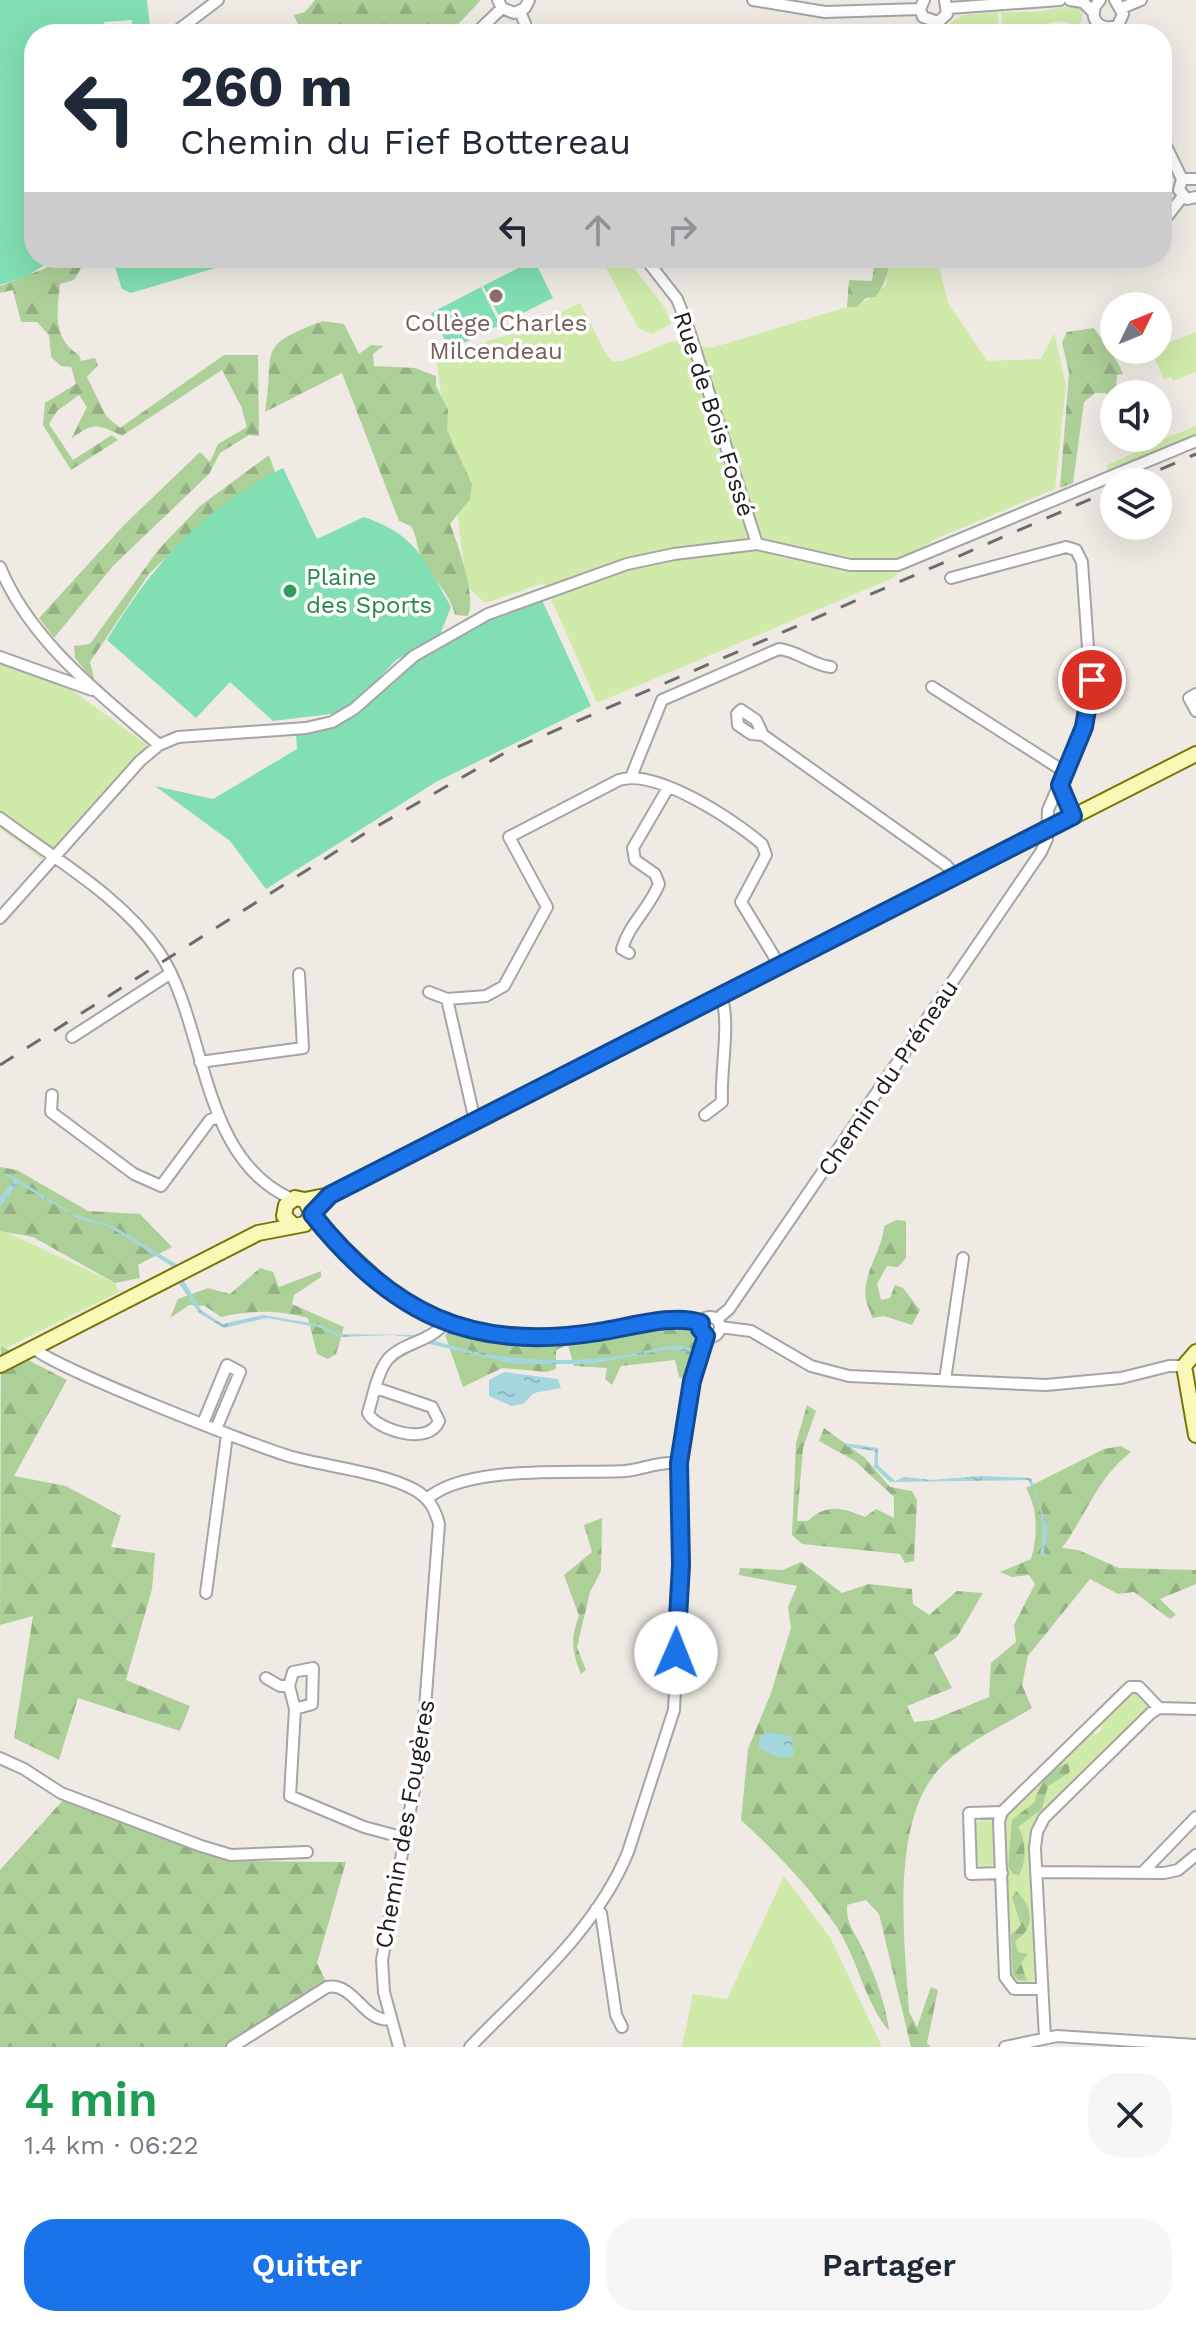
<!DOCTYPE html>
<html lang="fr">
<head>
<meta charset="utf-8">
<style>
  :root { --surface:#fff; --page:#f6f6f7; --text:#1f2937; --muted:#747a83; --accent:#1a73e8 }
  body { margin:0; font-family:"Work Sans",sans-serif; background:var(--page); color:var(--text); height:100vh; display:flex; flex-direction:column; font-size:30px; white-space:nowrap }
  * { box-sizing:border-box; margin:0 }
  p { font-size:26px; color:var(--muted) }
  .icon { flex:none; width:44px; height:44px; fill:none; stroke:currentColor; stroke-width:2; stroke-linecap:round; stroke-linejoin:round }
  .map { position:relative; height:2047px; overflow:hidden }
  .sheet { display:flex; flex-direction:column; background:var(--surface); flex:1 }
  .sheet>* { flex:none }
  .top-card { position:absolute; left:24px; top:24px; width:1148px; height:244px; border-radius:32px; box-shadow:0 8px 32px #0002; background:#fff; color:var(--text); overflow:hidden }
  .needle { width:52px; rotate:47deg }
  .controls { position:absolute; left:1100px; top:292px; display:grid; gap:16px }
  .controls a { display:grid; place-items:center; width:72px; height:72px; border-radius:50%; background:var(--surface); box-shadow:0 8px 32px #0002; font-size:40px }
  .pin { position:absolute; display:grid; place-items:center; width:68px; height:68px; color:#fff; margin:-34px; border:4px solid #fff; border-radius:50%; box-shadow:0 2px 8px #0007 }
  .me { position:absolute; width:88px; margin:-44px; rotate:1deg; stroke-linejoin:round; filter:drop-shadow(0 0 6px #0008) }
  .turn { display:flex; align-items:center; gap:28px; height:168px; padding:0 24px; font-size:36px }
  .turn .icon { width:104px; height:104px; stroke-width:2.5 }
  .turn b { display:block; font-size:56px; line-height:68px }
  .lanes { display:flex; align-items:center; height:76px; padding:0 24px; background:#0003; justify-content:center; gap:40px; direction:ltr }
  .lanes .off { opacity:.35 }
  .round { display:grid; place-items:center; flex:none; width:84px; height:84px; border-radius:32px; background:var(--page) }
  .summary { display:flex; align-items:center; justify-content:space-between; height:136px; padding:0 24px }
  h1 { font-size:48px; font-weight:600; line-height:60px; color:#1e9e55 }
  .cta { display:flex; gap:16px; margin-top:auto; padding:16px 24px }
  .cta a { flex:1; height:92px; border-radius:32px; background:var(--accent); color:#fff; font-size:32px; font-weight:600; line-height:92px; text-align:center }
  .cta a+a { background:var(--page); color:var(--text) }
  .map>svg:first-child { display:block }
  .grass { fill:#cfeaa9 }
  .forest { fill:url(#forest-firs) }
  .pitch { fill:#81dfb3 }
  .water { fill:url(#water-ripples) }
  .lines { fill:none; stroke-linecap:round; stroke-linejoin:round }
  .street-casing { stroke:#a5a5a5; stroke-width:14 }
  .secondary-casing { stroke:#757703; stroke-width:18 }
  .street { stroke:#fff; stroke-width:10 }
  .secondary { stroke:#faf8b7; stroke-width:14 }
  .rail { stroke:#6c6c6c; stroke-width:3; stroke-dasharray:16 16; stroke-linecap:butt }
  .route-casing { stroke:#114b97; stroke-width:20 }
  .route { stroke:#1a73e8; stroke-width:14 }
  .education-dot { fill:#8d6e63; stroke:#fff; stroke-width:3 }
  .leisure-dot { fill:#2e9e5b; stroke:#fff; stroke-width:3 }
  .labels { text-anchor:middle; stroke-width:7; stroke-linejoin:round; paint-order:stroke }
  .education-label { font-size:24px; fill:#785e54; stroke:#fff }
  .street-label { font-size:24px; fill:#1e1e1e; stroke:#fff }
  .leisure-label { font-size:24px; fill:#27864d; stroke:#fff; text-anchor:start }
</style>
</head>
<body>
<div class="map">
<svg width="1196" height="2047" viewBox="0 0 1196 2047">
  <defs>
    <pattern id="forest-firs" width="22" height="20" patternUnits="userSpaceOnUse" patternTransform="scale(2)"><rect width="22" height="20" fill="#adcf98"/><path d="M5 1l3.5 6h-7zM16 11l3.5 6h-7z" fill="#94b183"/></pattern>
    <pattern id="water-ripples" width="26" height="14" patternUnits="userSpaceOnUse" patternTransform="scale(2)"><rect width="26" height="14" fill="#a4d6de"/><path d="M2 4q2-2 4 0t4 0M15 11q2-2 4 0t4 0" fill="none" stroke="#8db7be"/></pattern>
  </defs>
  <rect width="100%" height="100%" fill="#efebe4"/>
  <!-- grass -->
  <path class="grass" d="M1077 5 1084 8 1080 26 1060 21 1028 27 1002 24 1001 12H1036Z
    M998 12V25L951 34V22L963 15Z
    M601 258H626L665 308 671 324 652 334 638 328Z
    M893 258H937L948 303 987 361 1041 359 1054 333 1066 385 1055 489 933 540 893 578 597 703 544 583 485 603 467 586 436 357 525 330 580 303 606 354 613 361H623L672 341 711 348 847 307H857L886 285 887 269Z
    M1196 332V372L1173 381 1171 377 1164 380 1151 350Z
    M1196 426V437L1110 474 1106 465 1135 453 1129 438H1150L1153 443Z
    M0 664 69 688 150 747 56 851 41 859 0 828Z
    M0 1229 115 1283 119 1292 0 1351Z
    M1132 1690C1142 1691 1150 1698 1152 1708L1036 1827 1038 1977 1024 1987 1014 1984 1009 1974 1004 1818 1089 1730 1096 1735 1102 1729 1098 1724Z
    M986 1818 996 1823 998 1865 987 1871 975 1862V1824Z
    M784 1876 831 1939 882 2047H682L693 1994 727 1999Z"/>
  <!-- forest -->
  <path class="forest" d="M315 0H481L449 34H302L294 15 305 12Z
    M57 258H87L74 280 60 284C57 312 52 338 79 355L81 361 95 358 98 365 87 377 106 416 120 428 224 355H258L259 436 249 435 220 453 209 474 113 566 54 638 39 618 124 525 200 452 210 462 218 444 247 427 241 406 222 370 122 436C96 423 94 422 71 439L87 407 79 395 57 411 49 424 73 460 112 435 118 440 71 470 43 425 45 403 76 384 71 367 61 366 51 357 49 335 37 322H21L13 290 0 293V286L46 268Z
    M875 258H893C885 273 887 284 875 297L866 298 857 307H847L849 280 872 281Z
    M323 321 344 324 359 354 371 345 383 346 373 354 374 366 415 368 436 376V386L448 410 447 430 472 484 470 499 450 524C458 545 477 597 468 616L455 615C450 591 427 575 419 551 416 542 416 534 411 526L399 521 342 373 265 412C276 349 253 347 323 321Z
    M1094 328C1105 345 1115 355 1123 374L1117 375 1114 418 1106 393H1095L1084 402 1073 483 1060 488 1069 373 1062 342 1067 332Z
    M269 455 280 486 187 537 149 574 90 662 95 682 75 658 74 646 90 644 158 550 200 506Z
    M0 1167 17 1170 88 1211 140 1214 172 1247 138 1265 140 1278 115 1283 33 1237 0 1231Z
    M896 1220 906 1221V1258L898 1267 887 1266 877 1284 881 1300 890 1298 895 1285 903 1288 920 1310 912 1325 884 1316 872 1318C871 1311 867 1306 866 1300 861 1275 883 1250 884 1226Z
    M260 1268 273 1272 279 1287 321 1271V1277L294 1295 292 1304 344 1327 336 1354 328 1359 317 1354 308 1318C276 1310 253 1310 221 1317L205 1306 189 1305 170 1318 178 1299 208 1288 230 1294Z
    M702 1323 707 1328 685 1379 679 1377 675 1360 621 1366 612 1385 605 1379 607 1368 574 1366 568 1345 556 1350V1369L547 1372 502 1368 463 1387 445 1335 452 1329 517 1345Z
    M1 1346 67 1380 14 1476 66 1486 121 1516 111 1547 155 1553 152 1589 126 1680 190 1706 180 1731 78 1698 59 1760 14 1738 33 1616 0 1625Z
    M807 1405 816 1411 803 1448 797 1521H808C827 1503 842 1508 865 1517L876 1509 894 1518V1497L855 1461 819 1441 824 1428 865 1458 890 1487 912 1491 917 1500 914 1561 905 1563 900 1554 802 1544 792 1535 796 1443Z
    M1121 1446 1131 1452C1097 1478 1086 1516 1062 1548L1078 1550 1119 1568 1196 1570V1584L1160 1599 1176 1615 1170 1619 1134 1592 1118 1594 1090 1579 1028 1656 1022 1685 1032 1708C1004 1725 968 1741 944 1764 888 1816 905 1943 909 2012L917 2027 931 1987 938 1990 927 2043 931 2047H911L879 1914 866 1900 847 1905C846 1926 856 1933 864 1952 875 1975 886 2005 889 2031 864 2001 858 1959 836 1926 810 1887 775 1851 741 1820L748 1749 771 1693 791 1628 788 1607 797 1586 739 1575 740 1568 783 1570 801 1562 842 1593 869 1584 912 1589 913 1604 929 1615 957 1591 983 1593 957 1637 934 1653 952 1688 907 1706 914 1722 933 1720 989 1697 991 1663 1016 1642 1014 1625 1035 1584 1029 1575 1012 1577 1000 1572 1031 1559C1038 1534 1038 1510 1026 1488L1104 1449Z
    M602 1518 601 1571 590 1592 577 1647 586 1670 581 1674C572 1652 570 1638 579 1616L564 1575 592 1552 584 1525Z
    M1068 1763 1070 1772 1048 1786 1042 1809 1018 1827C1026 1839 1027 1862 1019 1875L1013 1874 1008 1867 1012 1820 1035 1802C1037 1785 1052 1768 1068 1763Z
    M64 1799 236 1861 346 1862 317 1963 330 1990 236 2047H0V1870Z
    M1016 1891C1034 1907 1035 1929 1015 1941L1018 1952 1028 1954 1021 1963 1027 1981 1018 1980 1013 1975 1011 1935 1021 1925 1012 1897Z"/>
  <!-- pitch -->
  <path class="pitch" d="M0 0H147L150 27 133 34 132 20 104 22 105 34H34V258H56L27 276 0 285Z
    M112 258H232V263L131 293 122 289Z
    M534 260 553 298 503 323 483 286Z
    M481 287 500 325 450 350 431 313Z
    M283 468 317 539 364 517C417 535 425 561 451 607L439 637 396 660 355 703 339 713 273 721 230 682 196 718 107 640C152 565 204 507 283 468Z
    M541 598 591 706 436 782 266 889 230 841 155 786 213 799 297 749 296 734C353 730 376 686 419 657 457 631 498 615 541 598Z"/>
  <!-- water -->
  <path class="water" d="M0 1172 13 1176 71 1213 113 1226 178 1265 173 1267 108 1226 79 1219 18 1183 0 1207V1197L14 1180Z
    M183 1279 201 1310 222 1324 263 1315 322 1325 338 1334 423 1335 419 1338 393 1335 339 1337 322 1328 267 1318 224 1328 199 1313 178 1282Z
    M429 1339C496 1361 552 1364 622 1356 645 1353 673 1339 694 1350L692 1353 670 1349 592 1364H514L425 1343Z
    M504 1372 558 1379 561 1388 534 1393 523 1404 511 1406 489 1396V1380Z
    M844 1443 878 1448V1465L895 1481 904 1477 931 1480 981 1476 1031 1478 1048 1529 1044 1552 1047 1557 1040 1555C1045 1529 1043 1503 1028 1480L890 1482 874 1467 875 1451 847 1447Z
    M765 1732 791 1736 794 1756 779 1758 759 1748V1740Z"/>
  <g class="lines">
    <!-- street casing -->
    <g class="street-casing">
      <path id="street" d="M498 0 502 8 514 13 525 8 529 0
        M753 0 825 12 920 9
        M924 0 920 9 923 17 938 22 947 14 945 0
        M1070 0 1083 2 1093 12
        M1100 0C1085 15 1099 34 1118 25L1123 14 1115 0
        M949 8 1060 0
        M1122 8 1141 0
        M520 11 529 34
        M173 34 218 0
        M475 34 502 8
        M1162 138 1182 179
        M1196 179H1182L1179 190 1187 199 1196 197
        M1162 223 1183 196
        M645 258 677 299 687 324 757 544 850 565H898L1196 441
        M0 567C30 641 100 694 159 745
        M0 657 92 690
        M932 687 1065 772
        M1196 694 1189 698 1196 711
        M763 735 756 720 741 710 737 714 738 725 751 734 763 735 946 865 956 877
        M631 777 662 700 779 649C798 651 812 665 831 667
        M1060 785 1073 816
        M0 818C53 858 121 896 159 952 208 1025 198 1158 292 1199
        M0 918 140 761 159 745 178 737 306 728 332 722 354 709 414 656 488 614 627 564 674 554 757 544
        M629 953 622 949C629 924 649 909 659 884L655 874 635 860 633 848 668 788
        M429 992 447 999
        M72 1037 171 973
        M200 1062 303 1048 299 974
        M52 1095 51 1112 134 1174 161 1186 210 1120 218 1117
        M705 1115 722 1102C720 1071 731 1022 721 996
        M475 1121 447 999 486 996 504 986 547 907 509 837 619 780C656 768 734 820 762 844L766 855 741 902 780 966
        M311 1216 402 1300 421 1313 445 1322 514 1339 589 1334 681 1320 701 1323
        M700 1327a10 10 0 1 1 20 0a10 10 0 1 1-20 0Z
        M717 1319 729 1309 1041 852 1047 839 1048 810 1084 727 1091 691 1082 562 1076 550 1066 547 951 578
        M720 1327 751 1331 811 1366 849 1376 1046 1385 1121 1378 1169 1366H1184
        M34 1348C47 1365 259 1448 292 1457 329 1467 382 1472 415 1490 429 1498 435 1509 439 1524L422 1747 382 1960 384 1992 399 2047
        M945 1380 963 1258
        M376 1388 432 1407 439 1421C429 1447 375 1429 368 1413 373 1397 377 1373 388 1359 403 1342 432 1342 445 1322
        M203 1423 227 1365 240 1372 216 1429
        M427 1499C466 1464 574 1474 625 1471 643 1469 661 1461 679 1463
        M206 1593 227 1435
        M266 1678 280 1686H289
        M295 1709 312 1704 313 1668 293 1672 289 1686 295 1709 290 1796 364 1827 405 1838
        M0 1758 24 1769 61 1793 201 1846 231 1855 307 1852
        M1036 1872 1164 1873 1178 1870 1196 1855
        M1002 1873 971 1874 969 1813 1002 1812
        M1142 1873 1196 1817
        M596 1909 601 1913 616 2015 622 2027
        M1041 1989H1014L1005 1977 999 1821 1002 1812 1130 1687H1139L1159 1708
        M1045 2038 1035 1848 1037 1832 1044 1818 1151 1713 1159 1708 1196 1709
        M232 2047 327 1987C355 1982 364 2024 391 2019
        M470 2047C527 1988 597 1929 628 1852L674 1710 681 1565 679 1463 692 1381 706 1336
        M1005 2047 1057 2036 1196 2045"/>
    </g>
    <!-- secondary casing -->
    <g class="secondary-casing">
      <path id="secondary" d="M305 1200 330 1195 1196 754
        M1196 1352 1184 1366 1196 1435
        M0 1365 258 1233 305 1224 312 1214 305 1200 295 1198 286 1205 284 1216 292 1224"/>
    </g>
    <!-- street -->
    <use href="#street" class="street"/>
    <!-- secondary -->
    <use href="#secondary" class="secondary"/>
    <!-- rail -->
    <path class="rail" d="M1131 482 1196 454
      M0 1065 367 832 508 751 1114 489"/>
  </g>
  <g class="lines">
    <!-- route casing -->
    <g class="route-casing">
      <path id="route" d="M676 1653 681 1565 679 1463 692 1381 706 1336 700 1329 701 1323C672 1313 628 1328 598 1332 470 1353 390 1312 312 1214L330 1195 1073 816 1060 785 1084 727 1092 680"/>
    </g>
    <!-- route -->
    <use href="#route" class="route"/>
  </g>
  <!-- markers -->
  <circle class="education-dot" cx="496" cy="296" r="8"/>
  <circle class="leisure-dot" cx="290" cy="591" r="8"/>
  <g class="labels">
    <!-- education labels -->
    <g class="education-label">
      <text x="496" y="331">Collège Charles<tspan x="496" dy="28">Milcendeau</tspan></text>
    </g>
    <!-- street labels -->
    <g class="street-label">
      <text transform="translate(714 414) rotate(72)" y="8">Rue de Bois Fossé</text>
      <text transform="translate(888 1078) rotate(-56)" y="8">Chemin du Préneau</text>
      <text transform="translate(405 1824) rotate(-80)" y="8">Chemin des Fougères</text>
    </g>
    <!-- leisure labels -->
    <g class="leisure-label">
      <text x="306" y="585">Plaine<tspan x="306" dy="28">des Sports</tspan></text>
    </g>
  </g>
</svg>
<div class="controls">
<a><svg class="needle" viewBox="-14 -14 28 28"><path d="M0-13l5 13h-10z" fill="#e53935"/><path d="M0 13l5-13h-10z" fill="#747a83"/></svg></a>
<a><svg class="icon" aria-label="sound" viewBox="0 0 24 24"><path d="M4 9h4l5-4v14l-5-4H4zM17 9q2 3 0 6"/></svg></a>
<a><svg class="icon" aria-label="layers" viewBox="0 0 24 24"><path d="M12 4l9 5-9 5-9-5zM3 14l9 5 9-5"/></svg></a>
</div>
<div class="pin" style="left:1092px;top:680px;background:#d93025"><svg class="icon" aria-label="arrive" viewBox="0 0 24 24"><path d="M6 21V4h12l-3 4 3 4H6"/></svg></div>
<svg class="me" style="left:676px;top:1653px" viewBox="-20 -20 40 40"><circle r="19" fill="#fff"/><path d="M0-13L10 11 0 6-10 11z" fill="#1a73e8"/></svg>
<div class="top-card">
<div class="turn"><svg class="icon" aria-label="left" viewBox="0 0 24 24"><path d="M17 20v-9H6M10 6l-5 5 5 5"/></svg><div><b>260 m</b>Chemin du Fief Bottereau</div></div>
<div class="lanes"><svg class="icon" aria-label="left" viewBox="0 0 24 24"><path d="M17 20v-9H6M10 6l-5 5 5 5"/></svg><svg class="icon off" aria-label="ahead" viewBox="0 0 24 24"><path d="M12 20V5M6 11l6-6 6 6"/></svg><svg class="icon off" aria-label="right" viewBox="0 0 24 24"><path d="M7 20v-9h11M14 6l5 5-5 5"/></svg></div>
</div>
</div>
<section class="sheet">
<div class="summary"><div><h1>4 min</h1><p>1.4 km · 06:22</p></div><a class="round"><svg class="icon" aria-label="close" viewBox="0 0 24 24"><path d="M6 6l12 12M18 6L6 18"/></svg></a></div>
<div class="cta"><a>Quitter</a><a>Partager</a></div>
</section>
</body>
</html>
